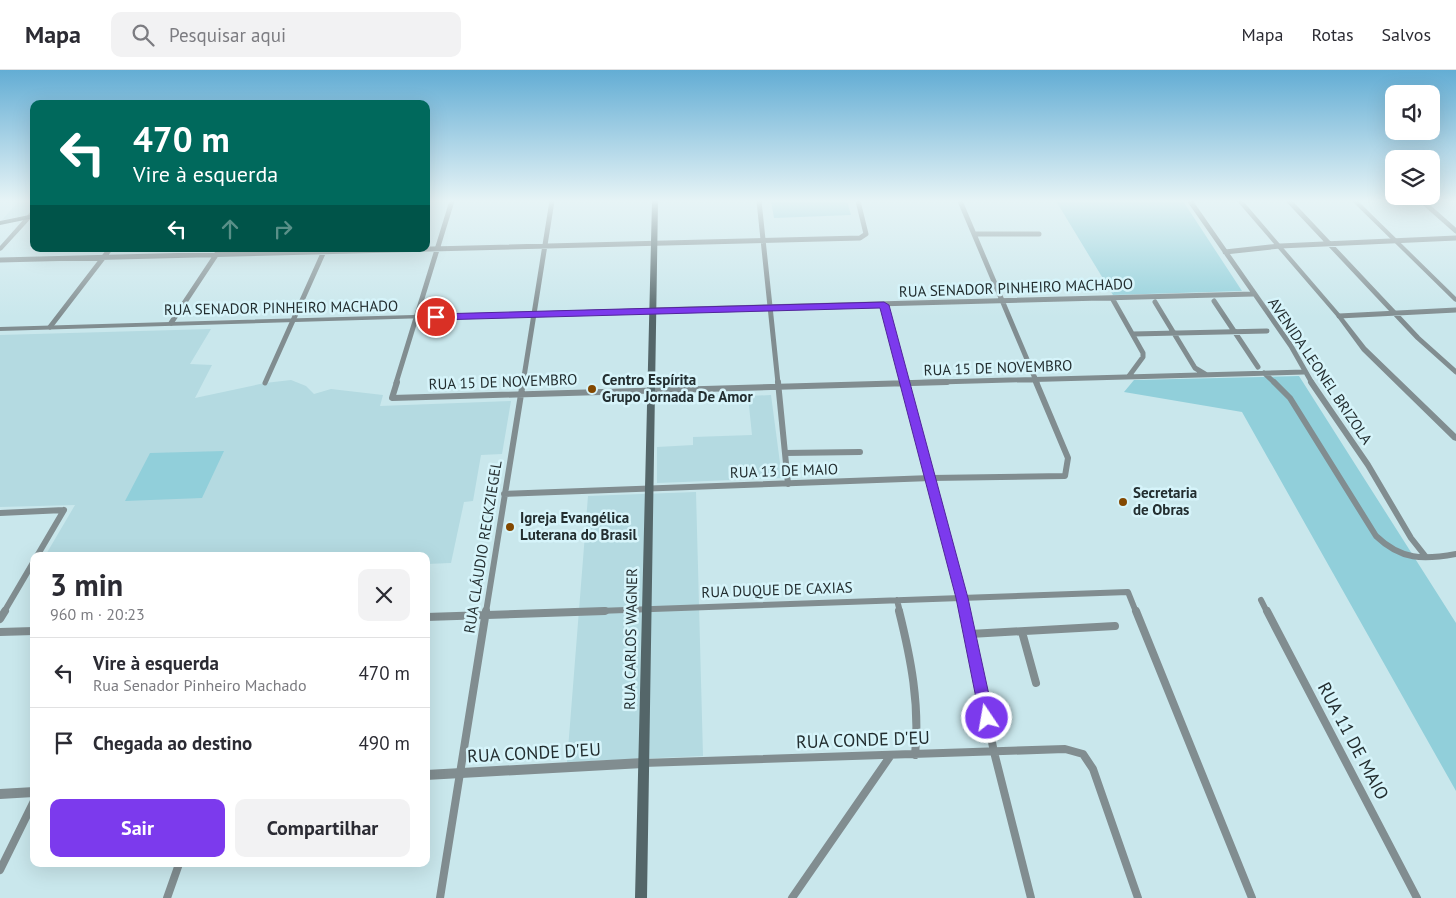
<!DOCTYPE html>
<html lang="pt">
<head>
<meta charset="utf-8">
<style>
  :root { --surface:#fff; --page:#f2f2f3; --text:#2b2b33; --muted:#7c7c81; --line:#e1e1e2; --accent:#7c3aed }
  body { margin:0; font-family:"PT Sans",sans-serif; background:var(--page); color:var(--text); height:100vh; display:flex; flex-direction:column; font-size:19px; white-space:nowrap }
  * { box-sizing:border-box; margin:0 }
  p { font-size:16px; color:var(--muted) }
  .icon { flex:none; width:28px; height:28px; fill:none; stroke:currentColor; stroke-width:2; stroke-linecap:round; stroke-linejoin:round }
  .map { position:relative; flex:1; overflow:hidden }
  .side { position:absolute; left:30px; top:482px; width:400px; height:315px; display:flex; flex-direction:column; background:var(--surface); border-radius:10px; box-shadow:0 5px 20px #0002 }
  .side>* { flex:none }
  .top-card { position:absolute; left:30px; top:30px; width:400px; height:152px; border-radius:10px; box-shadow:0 5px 20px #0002; background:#00695c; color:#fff; overflow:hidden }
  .fabs { position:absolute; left:1385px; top:15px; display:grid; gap:10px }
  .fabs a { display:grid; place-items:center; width:55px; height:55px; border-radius:10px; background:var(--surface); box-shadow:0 5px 20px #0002; font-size:25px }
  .pin { position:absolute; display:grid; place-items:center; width:42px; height:42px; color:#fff; margin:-21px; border:2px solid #fff; border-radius:50%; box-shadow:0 1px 5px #0007 }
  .me { position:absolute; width:55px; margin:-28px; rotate:348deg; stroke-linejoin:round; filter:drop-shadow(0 0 4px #0008) }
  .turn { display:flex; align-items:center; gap:18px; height:105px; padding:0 20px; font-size:22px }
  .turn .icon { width:65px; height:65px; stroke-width:2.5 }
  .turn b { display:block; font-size:35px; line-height:42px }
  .lanes { display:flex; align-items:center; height:48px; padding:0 20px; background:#0003; justify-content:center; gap:25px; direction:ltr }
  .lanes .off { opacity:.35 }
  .round { display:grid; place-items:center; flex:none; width:52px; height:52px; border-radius:10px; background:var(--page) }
  .head { display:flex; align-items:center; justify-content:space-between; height:85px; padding:0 20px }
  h1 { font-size:30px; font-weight:700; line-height:38px }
  .action { display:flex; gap:10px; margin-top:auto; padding:10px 20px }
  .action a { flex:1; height:58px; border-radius:10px; background:var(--accent); color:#fff; font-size:20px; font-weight:700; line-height:58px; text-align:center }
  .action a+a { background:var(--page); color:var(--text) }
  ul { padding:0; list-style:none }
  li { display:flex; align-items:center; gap:15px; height:70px; padding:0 20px; border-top:1px solid var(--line) }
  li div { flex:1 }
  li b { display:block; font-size:19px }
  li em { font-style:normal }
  header { display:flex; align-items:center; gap:30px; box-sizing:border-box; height:70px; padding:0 25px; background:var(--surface); border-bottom:1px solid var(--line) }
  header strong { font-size:24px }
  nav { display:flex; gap:28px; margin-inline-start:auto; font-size:18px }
  .search { width:350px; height:45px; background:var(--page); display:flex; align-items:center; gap:12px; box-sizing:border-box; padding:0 18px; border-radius:10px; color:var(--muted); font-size:19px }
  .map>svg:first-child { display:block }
  .built { fill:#b4dae1 }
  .green { fill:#91cfda }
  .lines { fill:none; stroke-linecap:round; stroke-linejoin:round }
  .minor-far2 { stroke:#818d90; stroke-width:5 }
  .minor-far1 { stroke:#818d90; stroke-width:6 }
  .minor { stroke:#818d90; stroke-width:8 }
  .tertiary { fill:#818d90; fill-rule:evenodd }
  .secondary { fill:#546669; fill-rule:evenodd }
  .route { fill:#7c3aed; stroke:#51269a }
  .poi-dot { fill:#834800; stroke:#d6f4fa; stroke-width:2 }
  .labels { text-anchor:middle; stroke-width:5; stroke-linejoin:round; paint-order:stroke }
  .street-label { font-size:15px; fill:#232e30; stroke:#d6f4fa }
  .poi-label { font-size:15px; font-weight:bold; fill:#232e30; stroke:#d6f4fa; text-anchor:start }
  .near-street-label { font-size:18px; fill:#232e30; stroke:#d6f4fa }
</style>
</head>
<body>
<header>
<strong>Mapa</strong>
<div class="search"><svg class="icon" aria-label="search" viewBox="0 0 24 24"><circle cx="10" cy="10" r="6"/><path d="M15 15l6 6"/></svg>Pesquisar aqui</div>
<nav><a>Mapa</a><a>Rotas</a><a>Salvos</a></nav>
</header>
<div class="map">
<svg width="1456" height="828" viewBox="0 0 1456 828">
  <rect width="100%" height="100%" fill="#c9e7ec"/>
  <!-- built -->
  <path class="built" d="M34 132V144L2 150 17 133Z
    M211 259 190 294 212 295 195 328 265 313 291 310 306 316 314 324 331 319 383 325 380 336 511 331 502 384 481 385 473 431 464 432 451 493 426 494V486H45L75 435 0 437V265Z
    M771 325 782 408 657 413V377L693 375V367L752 365 748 326Z
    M696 422 703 686 567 692 588 426Z"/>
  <!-- green -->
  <path class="green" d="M771 131H847L851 145 774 148Z
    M1056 131H1183L1242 221 1113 225Z
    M1299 306 1456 553V721L1242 342 1124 322 1134 310Z
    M224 381 202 428 125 431 150 383Z"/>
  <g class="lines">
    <!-- minor-far2 -->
    <path class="minor-far2" d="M759 131 778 313
      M960 131 1037 313
      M1190 131 1291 276 1312 313
      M1289 131 1418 268 1456 302
      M1422 131 1456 161
      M974 164H1039
      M1225 182 1280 176 1456 168
      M0 190 860 168 866 164 858 131
      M1112 228 1143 283V287L1129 306
      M1214 231 1258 297
      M1155 232 1195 298 1205 304
      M884 235 905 313
      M652 240 1253 224
      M1339 246 1456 240
      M171 253 220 179
      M50 257 110 179
      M1133 264 1267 261
      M1264 303 1275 313
      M265 313 325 179
      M396 313 452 131
      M523 313 552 131
      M903 313 1304 302"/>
    <!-- minor-far1 -->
    <path class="minor-far1" d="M397 312 392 328 947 312
      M778 312 788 414
      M905 312 965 542
      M1274 312 1290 328 1376 466C1401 490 1423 490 1456 484
      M1311 312 1368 395 1411 468 1426 487
      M785 383 860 382
      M504 424 931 408 1065 406 1068 388 1036 312
      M0 443 64 440
      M37 486 64 440
      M897 530 900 542
      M1261 530 1267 542
      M4 542 34 491
      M486 542 523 312
      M570 542 1128 522 1136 542"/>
    <!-- minor -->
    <path class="minor" d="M899 541C911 589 920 635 915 685
      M965 541 994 682 1031 828
      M1136 541 1252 828
      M1267 541 1417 828
      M426 547 605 541
      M0 549 5 541
      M0 562 34 561
      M1022 562 1036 613
      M970 564 1115 556
      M643 693 1065 679 1083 684 1093 699 1138 828
      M0 800 34 731
      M167 828 179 794
      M440 828 486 541
      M792 828 891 685"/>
    <!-- tertiary -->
    <path class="tertiary" d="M1237 131H1243L1341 245 1366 277 1456 364V371L1453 370 1362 281 1337 247Z
      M1352 131H1358L1456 227V232L1454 231Z
      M34 139V145L2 180 0 181V176L32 140Z
      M652 238 655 240 654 241 0 261V257Z
      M643 688 646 690 648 693 646 696 643 698 426 710V700Z
      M34 717V727L0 729V719Z"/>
    <!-- secondary -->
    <path class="secondary" d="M652 131H658L647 828H635Z
      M34 144V148L0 155V151Z"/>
  </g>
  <!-- sky -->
  <linearGradient id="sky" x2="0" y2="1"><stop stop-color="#63add4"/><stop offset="0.53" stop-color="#e7f4f6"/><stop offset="1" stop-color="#e7f4f6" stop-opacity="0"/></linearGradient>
  <rect width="1456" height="247" fill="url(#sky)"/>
  <!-- route -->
  <path class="route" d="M884 232 889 235 968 528 994 648 992 653 987 655 982 653 980 648 956 528 880 238 436 250 432 247 436 244Z"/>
  <!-- markers -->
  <g class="poi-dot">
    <circle cx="592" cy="319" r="5"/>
    <circle cx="1123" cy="432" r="5"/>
    <circle cx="510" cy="457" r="5"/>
  </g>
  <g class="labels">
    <!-- street labels -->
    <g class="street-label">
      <text transform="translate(1016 218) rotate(-2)" y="5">RUA SENADOR PINHEIRO MACHADO</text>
      <text transform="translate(281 238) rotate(-1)" y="5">RUA SENADOR PINHEIRO MACHADO</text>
      <text transform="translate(998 298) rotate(-2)" y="5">RUA 15 DE NOVEMBRO</text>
      <text transform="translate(1320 301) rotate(56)" y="5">AVENIDA LEONEL BRIZOLA</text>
      <text transform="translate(503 312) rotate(-2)" y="5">RUA 15 DE NOVEMBRO</text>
      <text transform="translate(784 401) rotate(-2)" y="5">RUA 13 DE MAIO</text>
      <text transform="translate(483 477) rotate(-81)" y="5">RUA CLÁUDIO RECKZIEGEL</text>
      <text transform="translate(777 520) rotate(-2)" y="5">RUA DUQUE DE CAXIAS</text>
      <text transform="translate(631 569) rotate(-89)" y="5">RUA CARLOS WAGNER</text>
    </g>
    <!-- poi labels -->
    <g class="poi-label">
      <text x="602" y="315">Centro Espírita<tspan x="602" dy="17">Grupo Jornada De Amor</tspan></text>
      <text x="1133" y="428">Secretaria<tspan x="1133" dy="17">de Obras</tspan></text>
      <text x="520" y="453">Igreja Evangélica<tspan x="520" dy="17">Luterana do Brasil</tspan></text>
    </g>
    <!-- near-street labels -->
    <g class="near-street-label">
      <text transform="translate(863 670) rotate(-2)" y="6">RUA CONDE D'EU</text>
      <text transform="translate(1353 671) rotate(62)" y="6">RUA 11 DE MAIO</text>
      <text transform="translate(534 683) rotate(-3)" y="6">RUA CONDE D'EU</text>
    </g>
  </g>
</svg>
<div class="fabs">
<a><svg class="icon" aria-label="sound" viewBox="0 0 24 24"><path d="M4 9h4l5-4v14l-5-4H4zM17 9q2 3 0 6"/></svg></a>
<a><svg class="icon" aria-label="layers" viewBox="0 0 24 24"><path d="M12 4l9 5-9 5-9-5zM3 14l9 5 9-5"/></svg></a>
</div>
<div class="pin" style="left:436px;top:247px;background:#d93025"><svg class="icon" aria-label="arrive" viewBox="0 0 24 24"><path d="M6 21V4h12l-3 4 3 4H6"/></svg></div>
<svg class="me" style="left:987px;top:648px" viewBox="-20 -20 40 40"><circle r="17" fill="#7c3aed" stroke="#fff" stroke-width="3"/><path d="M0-11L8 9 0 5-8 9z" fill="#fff"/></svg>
<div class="top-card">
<div class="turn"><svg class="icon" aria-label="left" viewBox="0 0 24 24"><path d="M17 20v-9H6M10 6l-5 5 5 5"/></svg><div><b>470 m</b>Vire à esquerda</div></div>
<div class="lanes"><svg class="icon" aria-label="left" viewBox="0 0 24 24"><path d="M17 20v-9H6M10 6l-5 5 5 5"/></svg><svg class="icon off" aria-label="ahead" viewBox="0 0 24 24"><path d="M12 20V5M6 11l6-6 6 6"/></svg><svg class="icon off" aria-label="right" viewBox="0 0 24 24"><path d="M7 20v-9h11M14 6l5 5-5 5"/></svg></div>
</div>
<section class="side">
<div class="head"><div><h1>3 min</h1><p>960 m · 20:23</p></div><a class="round"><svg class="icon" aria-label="close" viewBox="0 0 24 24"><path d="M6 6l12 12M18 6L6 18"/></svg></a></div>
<ul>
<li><svg class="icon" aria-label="left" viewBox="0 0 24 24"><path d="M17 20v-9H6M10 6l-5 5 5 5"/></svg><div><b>Vire à esquerda</b><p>Rua Senador Pinheiro Machado</p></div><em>470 m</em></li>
<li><svg class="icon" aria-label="arrive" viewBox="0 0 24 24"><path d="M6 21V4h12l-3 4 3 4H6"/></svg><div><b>Chegada ao destino</b></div><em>490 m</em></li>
</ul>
<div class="action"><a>Sair</a><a>Compartilhar</a></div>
</section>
</div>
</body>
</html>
